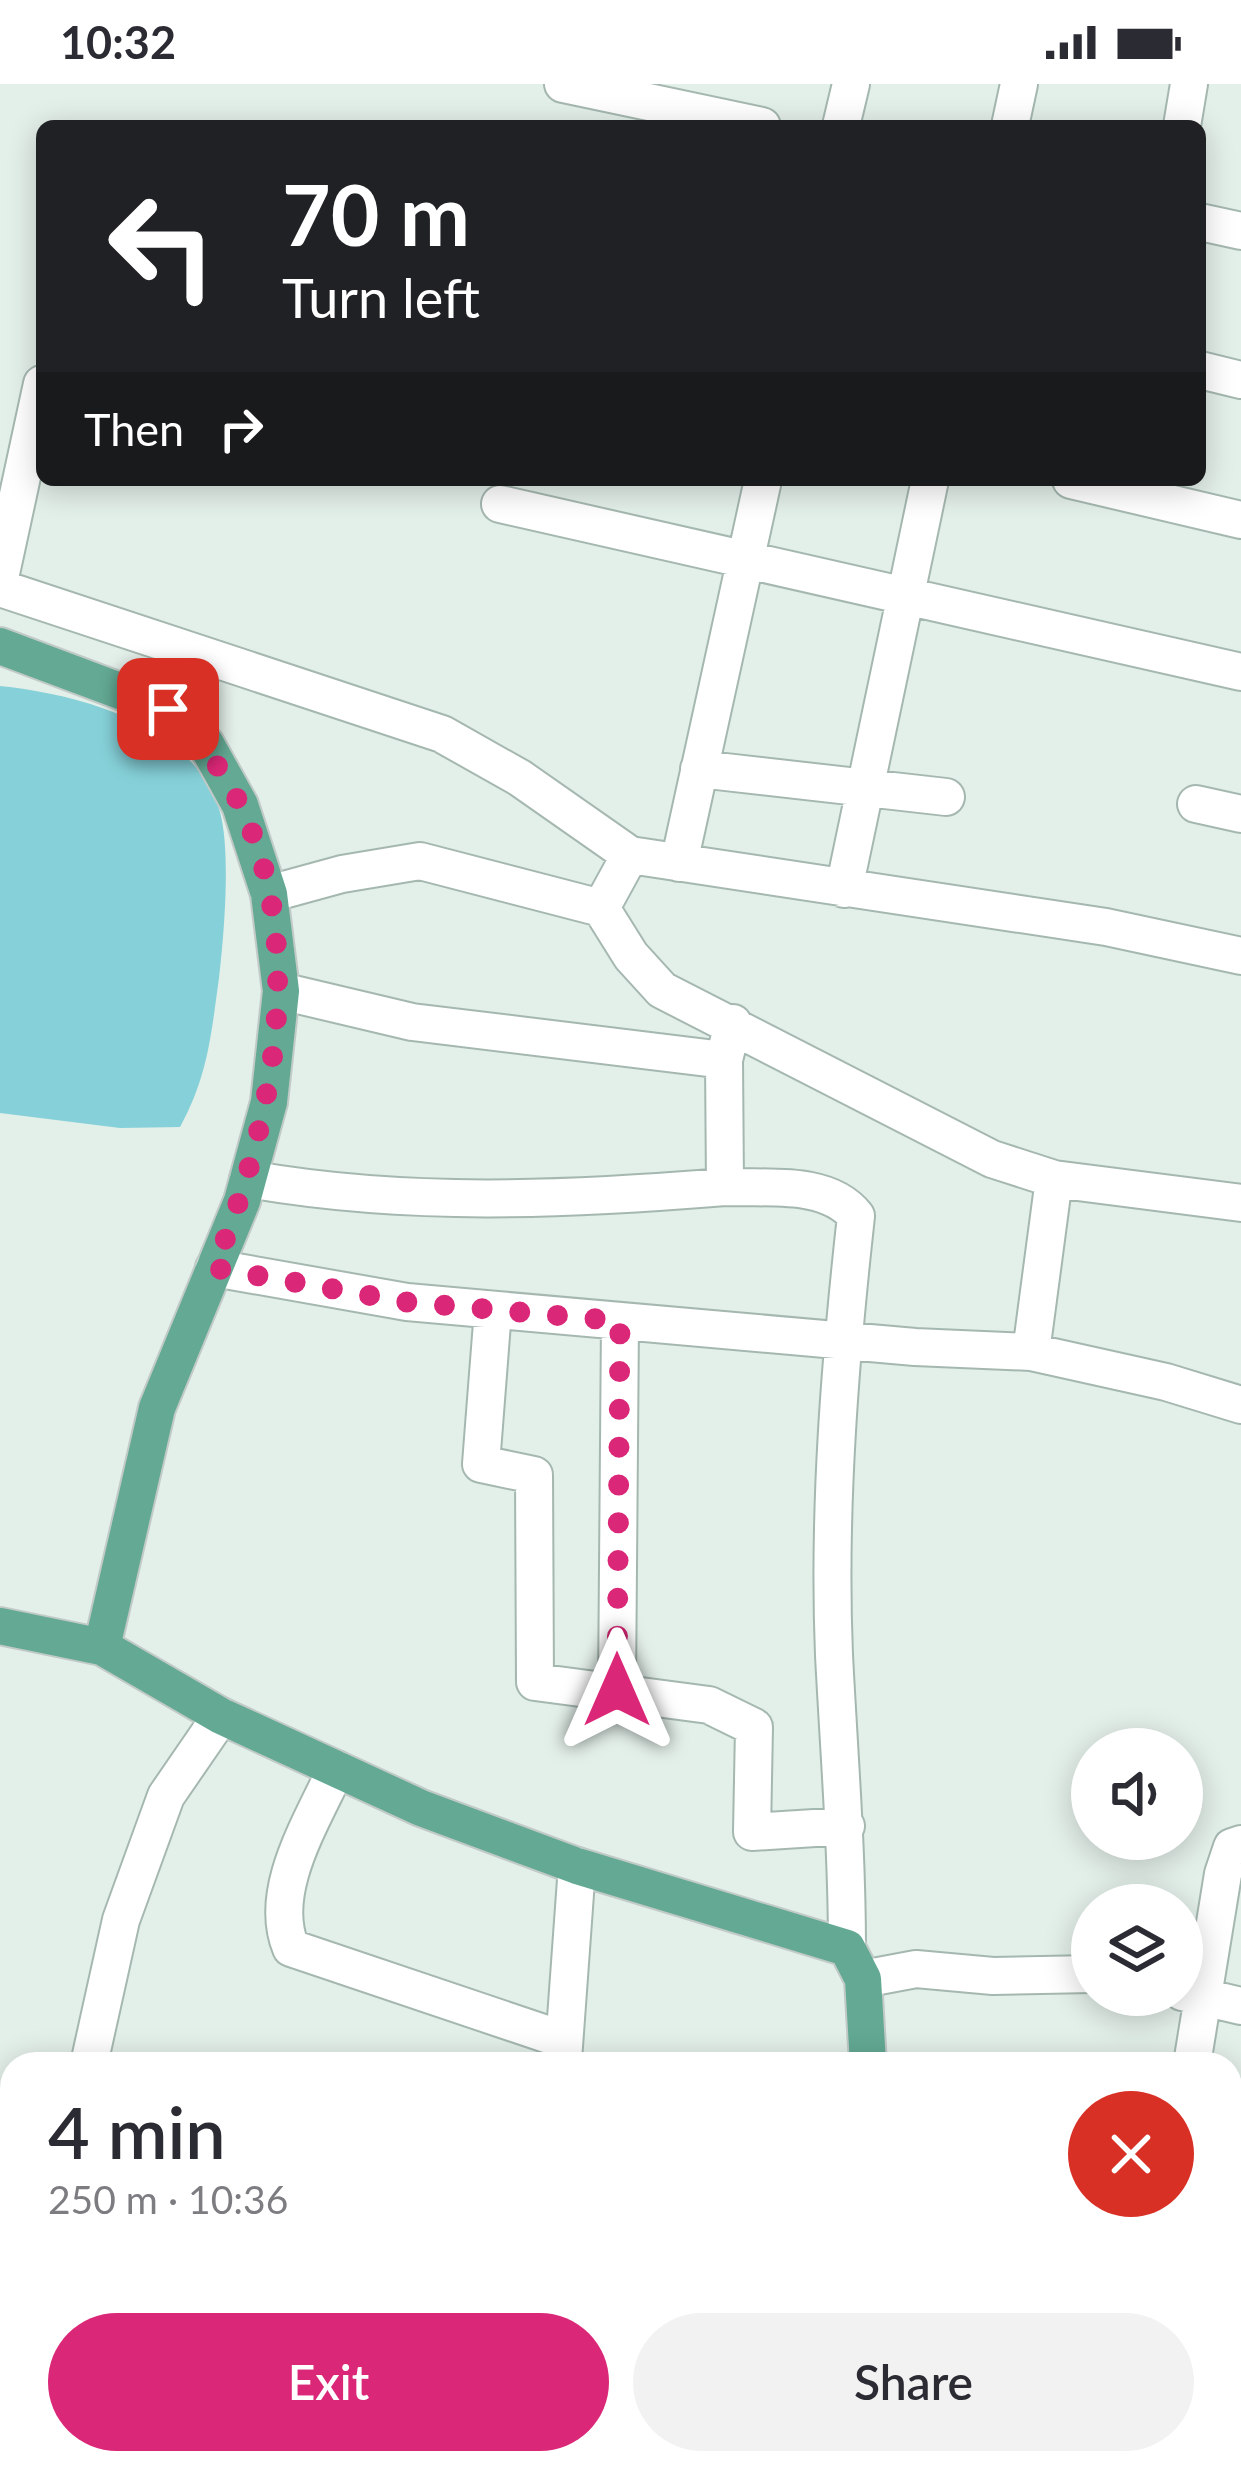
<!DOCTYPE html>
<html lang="en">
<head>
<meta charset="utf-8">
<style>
  :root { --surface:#fff; --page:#f2f2f3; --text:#2b2b33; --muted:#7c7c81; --accent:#db2777 }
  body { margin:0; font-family:Lato,sans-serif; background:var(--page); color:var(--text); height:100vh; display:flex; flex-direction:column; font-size:45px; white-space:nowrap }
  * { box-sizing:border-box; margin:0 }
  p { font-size:39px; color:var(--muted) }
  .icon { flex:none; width:66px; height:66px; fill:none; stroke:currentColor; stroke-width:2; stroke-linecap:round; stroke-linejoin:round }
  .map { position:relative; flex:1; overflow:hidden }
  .drawer { position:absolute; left:0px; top:1968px; width:1242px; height:423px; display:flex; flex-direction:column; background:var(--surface); border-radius:36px 36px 0 0; box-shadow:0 6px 30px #0003 }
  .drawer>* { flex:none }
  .hud { position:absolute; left:36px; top:36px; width:1170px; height:366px; border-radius:18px; box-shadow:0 6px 30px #0003; background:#202124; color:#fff; overflow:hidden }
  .controls { position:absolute; left:1071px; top:1644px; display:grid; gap:24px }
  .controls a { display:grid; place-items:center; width:132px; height:132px; border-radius:50%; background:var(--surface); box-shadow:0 6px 30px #0003; font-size:60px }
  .pin { position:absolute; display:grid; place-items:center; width:102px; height:102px; color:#fff; margin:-51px; border-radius:24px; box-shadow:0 6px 18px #0006 }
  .me { position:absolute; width:132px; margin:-66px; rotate:0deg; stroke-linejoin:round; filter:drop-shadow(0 0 9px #0008) }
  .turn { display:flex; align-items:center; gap:42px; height:252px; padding:0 48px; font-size:54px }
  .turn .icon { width:156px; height:156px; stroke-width:2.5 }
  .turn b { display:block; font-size:84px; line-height:102px }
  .then { display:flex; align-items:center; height:114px; padding:0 48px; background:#0003; gap:24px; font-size:45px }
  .round { display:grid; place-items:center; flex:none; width:126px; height:126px; border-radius:63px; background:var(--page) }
  .summary { display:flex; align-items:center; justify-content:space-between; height:204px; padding:0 48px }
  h1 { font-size:72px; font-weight:600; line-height:90px }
  .button { display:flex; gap:24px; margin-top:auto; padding:24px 48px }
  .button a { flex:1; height:138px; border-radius:72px; background:var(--accent); color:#fff; font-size:48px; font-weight:600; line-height:138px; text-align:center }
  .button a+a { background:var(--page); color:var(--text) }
  .status { display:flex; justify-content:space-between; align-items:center; height:84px; padding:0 60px; background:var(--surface); direction:ltr }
  .status svg { height:33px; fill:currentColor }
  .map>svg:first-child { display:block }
  .water { fill:#86d1d9 }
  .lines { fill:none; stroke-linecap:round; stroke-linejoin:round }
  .minor-casing { stroke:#a5b8b0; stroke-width:40 }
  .major-casing { stroke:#c1cac7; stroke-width:40 }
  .path { stroke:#80b6a2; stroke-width:8; stroke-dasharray:6 9; stroke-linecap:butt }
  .minor { stroke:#fff; stroke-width:36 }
  .major { stroke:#63a993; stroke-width:36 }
  .route { stroke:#db2777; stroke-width:21; stroke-dasharray:0 37.8 }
</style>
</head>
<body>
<div class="status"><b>10:32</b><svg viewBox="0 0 49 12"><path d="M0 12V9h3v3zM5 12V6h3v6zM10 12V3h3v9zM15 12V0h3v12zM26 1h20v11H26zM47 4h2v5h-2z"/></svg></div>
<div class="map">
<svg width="1241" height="2389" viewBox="0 0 1241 2389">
  <rect width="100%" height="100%" fill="#e3efe9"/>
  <!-- water -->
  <path class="water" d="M0 602C79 610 195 641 220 728 231 768 224 852 219 894 211 951 208 992 180 1043L120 1044 0 1029Z"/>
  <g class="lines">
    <!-- minor casing -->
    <g class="minor-casing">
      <path id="minor" d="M563 0 762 42
        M841 42 851 0
        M1010 42 1019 0
        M1182 42 1189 0
        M1200 138 1241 147
        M1200 286 1241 296
        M1071 396 1241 436
        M500 420 1241 588
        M0 494 42 300
        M0 504 442 650 520 694 630 771 1106 843 1241 872
        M699 685 946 713
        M1196 720 1241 730
        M679 779 763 396
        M844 805 930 396
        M269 810 342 790 420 777 601 824 630 771
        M601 824 631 872 662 906 992 1075 1054 1095 1241 1119
        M281 907 412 938 724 976
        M248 1095C407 1123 565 1116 725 1103L724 976 733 939
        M725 1103C768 1105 827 1096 856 1132 840 1276 828 1426 834 1571 839 1669 847 1766 847 1864
        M214 1184 407 1218 915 1263 1031 1268 1166 1298 1241 1321
        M493 1226 481 1380 534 1391 535 1598 709 1621 754 1643 752 1748 846 1742
        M1031 1268 1054 1095
        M617 1605 620 1237
        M336 1685C312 1738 267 1807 291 1864L564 1956
        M863 1895 916 1885 993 1892 1092 1890
        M1182 1908 1241 1922
        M563 1976 577 1782
        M89 1980 121 1836 166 1712 221 1632
        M1192 1980 1223 1790 1232 1763 1241 1760
        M0 2097 12 2099
        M989 2389V2379"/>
    </g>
    <!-- major casing -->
    <g class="major-casing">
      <path id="major" d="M0 562 168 625 206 660 240 721 269 810 281 907 269 1018 242 1117 157 1324 102 1563
        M0 1542 102 1563 221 1632 421 1724 577 1782 847 1864 863 1895 868 1980
        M1230 2333 1241 2336"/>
    </g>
    <!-- path -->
    <path class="path" d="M34 2389 35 2379"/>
    <!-- minor -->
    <use href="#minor" class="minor"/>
    <!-- major -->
    <use href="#major" class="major"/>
  </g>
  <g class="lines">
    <!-- route -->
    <path class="route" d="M168 625C326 770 287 1006 214 1184L407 1218 620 1237 617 1606"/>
  </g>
</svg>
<div class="controls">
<a><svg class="icon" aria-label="sound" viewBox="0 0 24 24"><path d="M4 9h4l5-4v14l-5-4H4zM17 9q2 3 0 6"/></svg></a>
<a><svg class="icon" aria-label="layers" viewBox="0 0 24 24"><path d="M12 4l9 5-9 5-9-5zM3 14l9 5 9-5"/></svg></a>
</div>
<div class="pin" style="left:168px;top:625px;background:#d93025"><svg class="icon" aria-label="arrive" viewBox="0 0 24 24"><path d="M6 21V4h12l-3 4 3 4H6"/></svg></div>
<svg class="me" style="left:617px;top:1606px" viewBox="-20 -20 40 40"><path d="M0-17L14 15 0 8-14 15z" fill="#db2777" stroke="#fff" stroke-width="4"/></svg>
<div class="hud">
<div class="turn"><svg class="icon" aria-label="left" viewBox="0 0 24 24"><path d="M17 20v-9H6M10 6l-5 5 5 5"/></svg><div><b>70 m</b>Turn left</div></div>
<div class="then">Then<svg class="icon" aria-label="right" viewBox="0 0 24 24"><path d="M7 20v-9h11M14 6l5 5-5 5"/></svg></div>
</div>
<section class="drawer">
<div class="summary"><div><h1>4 min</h1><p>250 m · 10:36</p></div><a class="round" style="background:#d93025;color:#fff"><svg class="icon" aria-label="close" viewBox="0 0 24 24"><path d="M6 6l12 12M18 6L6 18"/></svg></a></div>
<div class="button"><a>Exit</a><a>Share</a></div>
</section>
</div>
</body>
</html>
